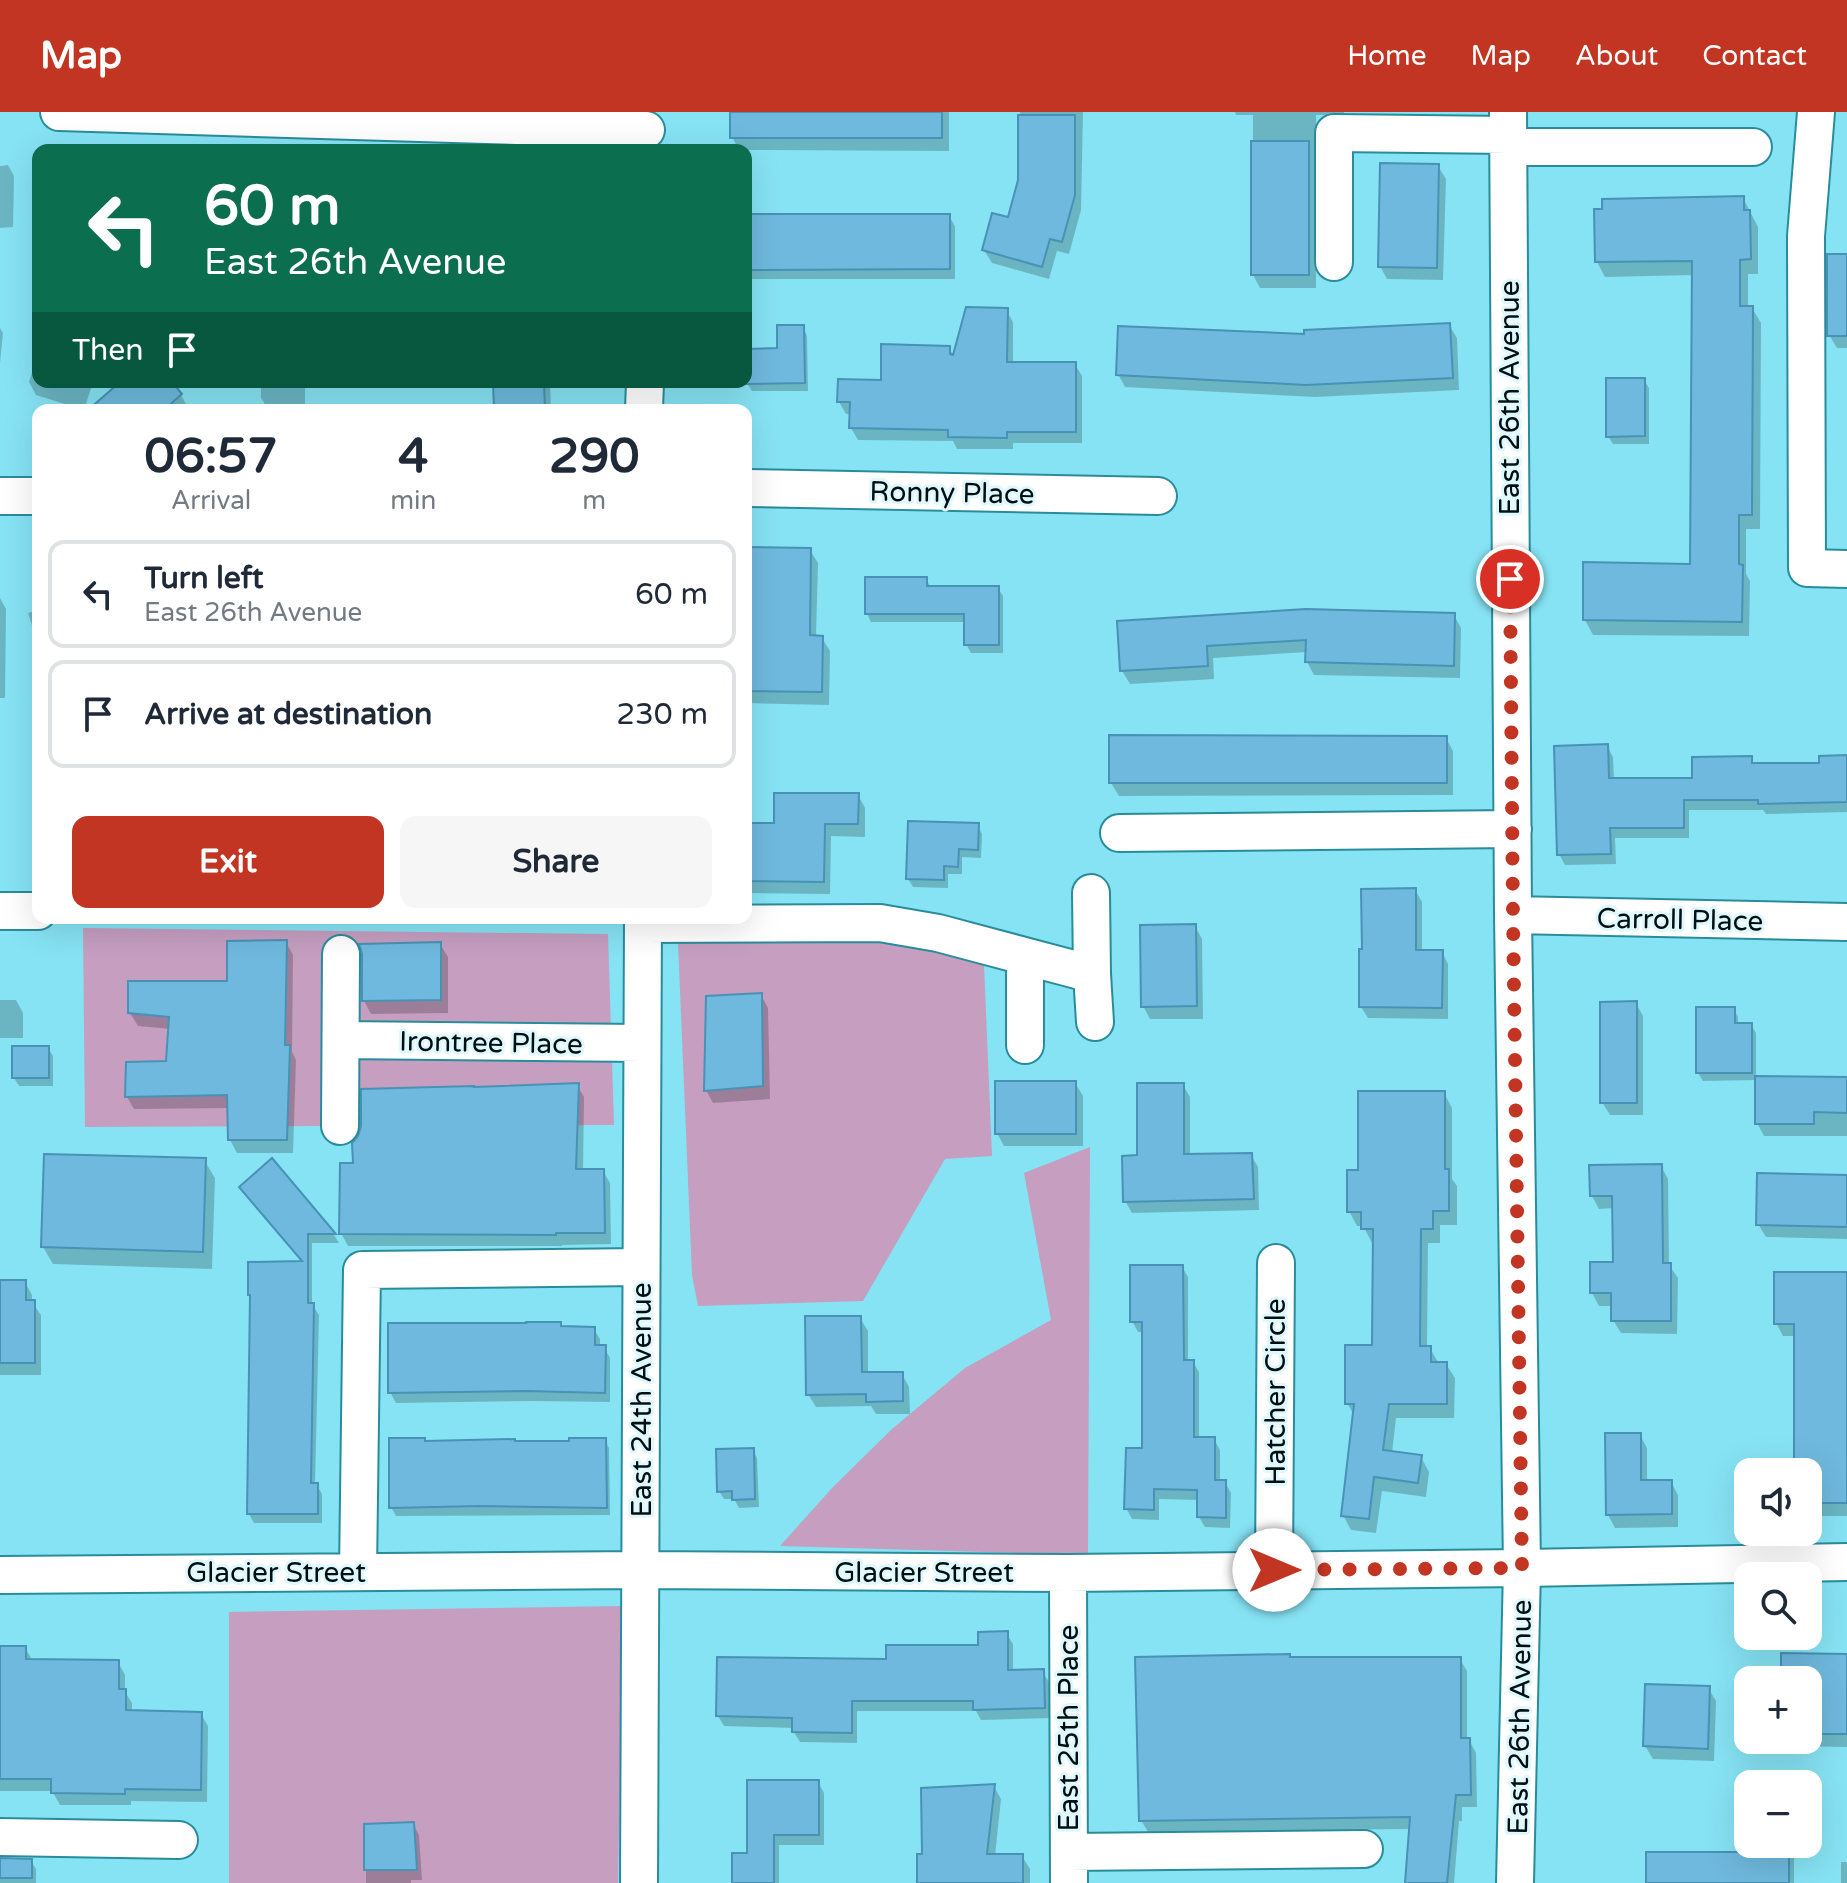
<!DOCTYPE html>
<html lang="en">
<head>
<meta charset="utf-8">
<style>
  :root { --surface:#fff; --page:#f6f6f7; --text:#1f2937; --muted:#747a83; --line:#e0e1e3; --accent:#c23523 }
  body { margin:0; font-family:"Varela Round",sans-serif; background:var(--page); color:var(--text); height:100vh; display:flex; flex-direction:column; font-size:30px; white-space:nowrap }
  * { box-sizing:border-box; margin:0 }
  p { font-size:26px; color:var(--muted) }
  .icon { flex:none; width:44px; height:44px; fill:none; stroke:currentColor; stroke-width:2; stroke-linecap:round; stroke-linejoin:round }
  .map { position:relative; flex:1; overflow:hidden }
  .side { position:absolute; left:32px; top:292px; width:720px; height:520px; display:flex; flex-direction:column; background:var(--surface); border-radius:16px; box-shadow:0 8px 32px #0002 }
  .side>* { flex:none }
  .guide { position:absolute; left:32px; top:32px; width:720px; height:244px; border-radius:16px; box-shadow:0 8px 32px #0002; background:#0b6e4f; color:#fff; overflow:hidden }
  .tools { position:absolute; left:1734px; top:1346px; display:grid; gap:16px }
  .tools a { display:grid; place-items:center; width:88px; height:88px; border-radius:16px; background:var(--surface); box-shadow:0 8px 32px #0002; font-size:40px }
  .pin { position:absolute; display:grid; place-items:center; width:68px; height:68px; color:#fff; margin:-34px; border:4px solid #fff; border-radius:50%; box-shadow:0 2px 8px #0007 }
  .me { position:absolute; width:88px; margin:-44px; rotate:90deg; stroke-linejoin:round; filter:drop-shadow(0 0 6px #0008) }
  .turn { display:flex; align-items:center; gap:28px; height:168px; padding:0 40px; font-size:36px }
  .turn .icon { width:104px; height:104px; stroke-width:2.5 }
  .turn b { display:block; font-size:56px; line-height:68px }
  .then { display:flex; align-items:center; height:76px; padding:0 40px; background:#0003; gap:16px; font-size:30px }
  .eta { display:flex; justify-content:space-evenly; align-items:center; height:136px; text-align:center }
  .eta b { font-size:48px; font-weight:700; line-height:56px }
  .button { display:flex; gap:16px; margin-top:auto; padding:16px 40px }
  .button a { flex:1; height:92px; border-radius:16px; background:var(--accent); color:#fff; font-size:32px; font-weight:700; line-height:92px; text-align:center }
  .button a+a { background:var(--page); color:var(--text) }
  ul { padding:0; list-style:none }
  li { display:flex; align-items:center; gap:24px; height:108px; margin:0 16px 12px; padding:0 24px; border:4px solid var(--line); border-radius:16px }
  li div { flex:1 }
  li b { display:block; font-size:30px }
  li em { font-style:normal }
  header { display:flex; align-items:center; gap:48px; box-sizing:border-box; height:112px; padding:0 40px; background:var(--accent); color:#fff }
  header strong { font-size:38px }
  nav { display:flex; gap:44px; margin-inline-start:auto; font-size:28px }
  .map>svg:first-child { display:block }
  .green { fill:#c59ec0 }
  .shadow { fill:#0003 }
  .building { fill:#6fb9de; stroke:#4792b5; stroke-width:2 }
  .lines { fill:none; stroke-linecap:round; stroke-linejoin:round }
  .minor-casing { stroke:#298c9c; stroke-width:40 }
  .minor { stroke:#fff; stroke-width:36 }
  .route { stroke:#c23523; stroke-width:14; stroke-dasharray:0 25.2 }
  .labels { text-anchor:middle; stroke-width:6; stroke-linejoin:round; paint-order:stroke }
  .street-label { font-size:28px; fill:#000f12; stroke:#dff8fd }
</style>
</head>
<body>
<header>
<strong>Map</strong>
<nav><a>Home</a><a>Map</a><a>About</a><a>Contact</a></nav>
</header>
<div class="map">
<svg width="1847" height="1771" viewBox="0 0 1847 1771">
  <rect width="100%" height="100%" fill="#86e3f4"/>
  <!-- green -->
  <path class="green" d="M83 816 608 822 614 1013 85 1015Z
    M678 831H938L984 852 992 1044 945 1047 863 1189 698 1194 692 1163Z
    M1090 1035 1088 1443 780 1434 833 1375 892 1317 965 1256 1051 1208 1024 1061Z
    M623 1494 618 1771H229V1500Z"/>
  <!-- shadow -->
  <path class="shadow" d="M732 0H949V39L739 38 732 25Z
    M1020 0H1083L1081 98 1069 142 1057 139 1049 167 992 151 984 138 1009 108 1020 68Z
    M1235 0H1344V3H1316V176H1260L1253 163V3H1236Z
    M8 53 14 64 13 115 0 116V54Z
    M1438 54 1446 67 1443 168 1387 167 1380 154Z
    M1743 86 1758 115V162H1748V196H1752L1761 211 1760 417H1746V462L1750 469 1749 524 1593 523 1585 508 1692 454 1694 163 1605 165 1597 150Z
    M746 103 949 104 955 114V167H746Z
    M1847 144V236H1837L1829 223Z
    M1006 198 1013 210V252H1075L1082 264V331H1013V337H957L953 329 858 328 851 316 852 302H846L839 290 949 236 954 244Z
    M1449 213 1457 226 1459 278 1315 285 1125 275 1118 262 1306 224Z
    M803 215 807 224 808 279H752L747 271Z
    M0 216 3 221 0 251Z
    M38 242V270H93L84 298 36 283 29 270Z
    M1644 268 1649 276V332H1613L1608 324Z
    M123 270H169L181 283 188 296 186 298H98Z
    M261 270H305V294H266L261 286Z
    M495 270H550L551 298H496Z
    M746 437 810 438 818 451 816 525 822 526 830 539 829 593 746 591Z
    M926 467 931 476H998L1003 484V541H971L966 532V510H871L867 502Z
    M0 486 6 497 5 586H0Z
    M38 498V532L28 501Z
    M1454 503 1461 516 1460 566 1314 563 1307 550V540L1213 546 1214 567 1130 572 1122 559 1119 511Z
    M1446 626 1453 639V683L1119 684 1111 671Z
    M1607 634 1613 645 1614 668H1694L1751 646 1755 653H1821L1847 645V700L1766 702 1763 698H1689V726H1615L1616 752 1565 753 1559 742Z
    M858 683 865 696V725L831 724 830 782 748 781 746 779V713H776Z
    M977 713 982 722 981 746 962 745V762H948V776L913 775 908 767Z
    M1415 778 1422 790V840H1442L1448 852V907L1368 906 1361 895Z
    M1195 814 1202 827 1203 907H1150L1143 894Z
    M286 830 293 843 292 940 296 948 293 1041H237L230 1028V996L134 997 127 985 168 951 171 917 138 914 130 901 229 871Z
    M440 832 448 845V901L371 902 364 889Z
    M761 883 768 896 770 987 713 991 706 978Z
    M0 888H16L23 901V926H0Z
    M1636 891 1643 904V1003H1610L1602 990Z
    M1734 897 1738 905V913H1751L1756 921V966L1847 967V1024H1764L1757 1011V968L1703 969 1698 961Z
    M48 936 53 944V974H19L14 966Z
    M1075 971 1083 984V1034H1004L997 1021Z
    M577 973 584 985 583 1059H603L610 1071 611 1132 562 1133V1134H348L341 1121 363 1014Z
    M1183 973 1190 985V1044L1251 1043 1258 1055 1259 1098 1132 1101 1125 1089 1139 1045Z
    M1444 981 1452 996V1067L1457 1074V1113H1440V1131H1428L1427 1236H1430L1439 1252H1446L1455 1266 1454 1306H1396L1392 1341 1421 1345 1429 1360 1426 1385 1382 1379 1376 1421 1351 1418 1343 1403 1355 1305 1347 1291 1374 1235 1375 1131H1372L1363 1114H1357L1349 1099 1360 1060Z
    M204 1048 215 1066 212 1157 53 1152 43 1135Z
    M272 1049 334 1123 339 1131H312V1192L319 1203 315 1373H317L322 1382V1411H254L249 1402 304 1151 247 1084Z
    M1661 1054 1668 1067 1669 1153 1678 1166 1677 1222 1621 1221 1613 1208V1194H1599L1592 1181 1615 1152 1614 1096 1599 1097 1592 1084Z
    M1847 1065V1127L1766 1125 1758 1112Z
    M1182 1155 1188 1165V1250H1193L1199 1260V1327H1214L1220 1338V1370H1225L1231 1381 1230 1416 1205 1415 1199 1405V1388L1159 1387V1408L1132 1407 1126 1396 1144 1338V1220H1138L1132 1209Z
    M1847 1162V1404H1808V1360H1753V1349L1796 1348V1224H1783L1776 1211Z
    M0 1170H25L32 1183V1190L41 1203V1263H0Z
    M860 1206 868 1219V1262H902L909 1275 910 1302H876L871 1294 816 1295 808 1282Z
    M560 1212 563 1216 594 1217 600 1227V1235H604L610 1246V1290L533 1289 396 1291 390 1280Z
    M1640 1323 1647 1336V1370H1671L1678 1383V1415L1615 1416 1608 1403Z
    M604 1328 609 1336 610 1403 396 1404 391 1395 425 1331H516Z
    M753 1338 757 1346 759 1395 739 1396 734 1387H724L719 1379Z
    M1006 1521 1013 1532V1560L1042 1559 1049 1570 1050 1606 981 1608 976 1599H857V1631L800 1630 794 1620V1616L724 1614 718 1604 888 1549 980 1535Z
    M0 1536H25L33 1549 118 1550 125 1563V1580L132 1591V1600L201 1602 208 1614 207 1690 131 1689V1693H60L52 1679H0Z
    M1847 1544V1635L1789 1634 1786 1628H1808V1568H1783Z
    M1291 1547H1460L1467 1559V1628H1469L1476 1641 1477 1695H1462V1709H1459L1454 1771H1407L1411 1717 1148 1720 1141 1708Z
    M1708 1576 1716 1589 1714 1649 1653 1647 1645 1634Z
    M818 1670 824 1681V1733H779V1771H734L749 1743Z
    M994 1674 1001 1687 995 1744H1022L1030 1757V1771H919Z
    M413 1712 419 1723 422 1768H411V1771H366V1713Z
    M1760 1732H1794V1771H1648L1760 1742Z
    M0 1748 31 1749 36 1757V1771H0Z
    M1841 1750H1847V1771H1841Z"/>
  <!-- building -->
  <path class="building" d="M730 0H942V26H730Z
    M1018 3H1075V83L1062 130 1050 127 1042 155 982 138 992 101 1008 105 1018 68Z
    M1251 29H1309V163H1251Z
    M1380 51 1439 52 1437 156 1378 155Z
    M1744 84V98H1750L1751 147 1740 148V194H1753L1752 403H1739V452L1743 453 1742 510 1583 508V450L1690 452 1692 149 1595 150 1594 97H1602V87Z
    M746 102H950V157L746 158Z
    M1827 142H1847V224H1827Z
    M966 195 1008 196 1007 250H1076V320H1007V326L948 325V318L849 316 850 290H837L838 267 881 268V232L950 234V242L953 243Z
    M1450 211 1453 266 1306 273 1116 263 1118 214 1304 222V218Z
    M777 213H804L805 271 746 272V237L777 236Z
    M1606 266H1645V324L1606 325Z
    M120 270H172L182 282 164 298H88Z
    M493 270H544L545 298H494Z
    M746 435 811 436 810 523 823 524 822 580 746 579Z
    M865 465H927V474H999V533H964V502H865Z
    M1306 497 1455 501 1454 554 1305 550 1306 528 1207 534 1208 554 1120 559 1117 509Z
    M1109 623 1447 624V671H1109Z
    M1608 632 1609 666H1692V645L1752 644V651H1819V644L1847 643V690L1758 692V688H1684V716H1610L1611 742 1557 743 1554 634Z
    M774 681H859L858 712H825L824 770 746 769V711H774Z
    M908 709 979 711 978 738 959 737 958 755 944 754V768L906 767Z
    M1416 776V838H1443L1442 896 1359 895V837H1362L1361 777Z
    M1196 812 1197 894 1141 895 1140 813Z
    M287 828 285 933H290L287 1028H228L227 983 125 985 126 950 166 949 169 905 128 901V869H227V829Z
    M441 830V888L362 889V842L359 832Z
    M762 881 763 974 704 979 706 884Z
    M1637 889V991H1600V890Z
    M1696 895H1735V911H1752V961H1696Z
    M12 934H49V966H12Z
    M1755 964 1847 965V1001L1814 1000V1012H1755Z
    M995 969H1076V1022H995Z
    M579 971 576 1057H604L605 1121H556V1123L339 1122 340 1051H353L352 1031 358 1024 361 1014V977L474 974V975Z
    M1137 971H1184V1042L1252 1041 1254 1087 1123 1090 1122 1044 1137 1043Z
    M1358 979H1445V1057H1449V1099H1433V1117H1421L1420 1234H1431V1250H1447V1292H1389L1383 1338 1422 1343 1418 1371 1374 1365 1369 1407 1341 1404 1354 1292H1345V1233H1372L1373 1117H1361V1100H1347V1058H1358Z
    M44 1042 206 1046 203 1140 41 1135Z
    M272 1046 336 1122H308V1191H314L311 1371H318V1402H247L250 1183H248V1150L302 1149 239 1075Z
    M1662 1052 1663 1151H1671V1209H1611V1181H1590V1150H1613L1612 1084H1590L1589 1053Z
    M1757 1061 1847 1063V1115L1756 1113Z
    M1130 1153H1183L1184 1248H1194V1325H1215V1368H1226V1406L1197 1405V1378L1154 1377V1398L1124 1397 1126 1336H1142V1210H1130Z
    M1774 1160H1847V1391H1808V1360H1794V1212H1774Z
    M0 1168H26V1188H35V1251H0Z
    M805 1204H861L862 1260H903V1289L866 1290V1282L806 1283Z
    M526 1210H561V1214L595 1215V1233H606L605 1281 526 1279 388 1281V1211H526Z
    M1605 1321H1641V1368H1672V1402L1606 1403Z
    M389 1326H425V1329L515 1327V1329H569V1326H606L607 1396 480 1394 389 1396Z
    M754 1336 755 1387 732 1388V1379L717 1380 716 1337Z
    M1008 1519V1558L1044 1557 1045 1596 973 1598V1589H852V1621L792 1620V1606L716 1604 717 1545 886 1547V1533H978V1520Z
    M0 1534H26V1547L119 1548V1577H126V1598L202 1600 201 1678 125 1677V1682L51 1681V1667H0Z
    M1781 1541 1847 1542V1622H1808V1568H1781Z
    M1290 1542V1545H1461V1626H1470L1471 1683H1456L1447 1771H1405L1410 1705 1139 1709 1135 1545Z
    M1645 1572 1710 1574 1708 1637 1643 1634Z
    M747 1668H819V1723H774V1771H732V1741H747Z
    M995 1672 987 1742H1023V1771H917V1742H922L921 1676Z
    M414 1710 417 1758H364V1712Z
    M1758 1732H1789V1771H1646V1740H1758Z
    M0 1746 32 1747V1766H0Z"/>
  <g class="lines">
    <!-- minor casing -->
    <g class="minor-casing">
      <path id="minor" d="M59 0 646 18
        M1508 0 1513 803 1522 1456 1515 1771
        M1816 0 1806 124 1807 456 1847 457
        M1508 35H1753
        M1334 150V21L1508 23
        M644 298 645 270
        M746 376 1158 384
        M0 384H38
        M1119 721 1513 717
        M0 799H38
        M1513 803 1847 810
        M643 812 880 811 938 821 1092 862 1091 781
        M1025 845V933
        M1092 862 1095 910
        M341 928 642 931
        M340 1014 341 842
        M1274 1458 1276 1151
        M358 1460 362 1158 641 1155
        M1068 1461 1069 1771
        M0 1463 640 1458 1068 1461 1522 1456 1847 1450
        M0 1725 179 1728
        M1069 1740 1364 1737
        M639 1771 643 806"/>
    </g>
    <!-- minor -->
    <use href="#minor" class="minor"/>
  </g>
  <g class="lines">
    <!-- route -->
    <path class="route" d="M1274 1458 1522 1456 1513 803 1510 467"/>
  </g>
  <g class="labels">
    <!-- street labels -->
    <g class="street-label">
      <text transform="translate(1509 286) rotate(-90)" y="10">East 26th Avenue</text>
      <text transform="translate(952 380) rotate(1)" y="10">Ronny Place</text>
      <text transform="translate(1680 807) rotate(1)" y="10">Carroll Place</text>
      <text transform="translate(491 930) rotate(1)" y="10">Irontree Place</text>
      <text transform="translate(1275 1280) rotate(-90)" y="10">Hatcher Circle</text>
      <text transform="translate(641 1288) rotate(-90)" y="10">East 24th Avenue</text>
      <text x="276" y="1470">Glacier Street</text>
      <text x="924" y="1470">Glacier Street</text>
      <text transform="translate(1519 1605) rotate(-89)" y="10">East 26th Avenue</text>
      <text transform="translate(1068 1616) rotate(-90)" y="10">East 25th Place</text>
    </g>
  </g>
</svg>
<div class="tools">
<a><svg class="icon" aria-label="sound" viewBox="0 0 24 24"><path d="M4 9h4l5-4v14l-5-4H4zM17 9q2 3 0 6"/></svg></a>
<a><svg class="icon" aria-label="search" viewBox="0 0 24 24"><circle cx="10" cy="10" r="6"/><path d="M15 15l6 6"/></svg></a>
<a>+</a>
<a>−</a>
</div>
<div class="pin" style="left:1510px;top:467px;background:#d93025"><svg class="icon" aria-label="arrive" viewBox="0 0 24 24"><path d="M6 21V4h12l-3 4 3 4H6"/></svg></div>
<svg class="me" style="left:1274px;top:1458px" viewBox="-20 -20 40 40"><circle r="19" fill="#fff"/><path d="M0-13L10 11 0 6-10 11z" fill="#c23523"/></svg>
<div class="guide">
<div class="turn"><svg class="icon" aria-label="left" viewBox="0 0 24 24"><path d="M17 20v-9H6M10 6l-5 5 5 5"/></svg><div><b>60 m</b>East 26th Avenue</div></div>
<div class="then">Then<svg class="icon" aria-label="arrive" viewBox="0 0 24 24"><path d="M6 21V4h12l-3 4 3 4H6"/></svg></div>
</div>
<section class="side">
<div class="eta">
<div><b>06:57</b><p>Arrival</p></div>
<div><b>4</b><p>min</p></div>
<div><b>290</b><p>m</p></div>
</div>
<ul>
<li><svg class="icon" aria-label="left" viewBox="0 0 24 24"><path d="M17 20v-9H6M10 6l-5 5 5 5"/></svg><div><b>Turn left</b><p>East 26th Avenue</p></div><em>60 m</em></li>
<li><svg class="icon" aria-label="arrive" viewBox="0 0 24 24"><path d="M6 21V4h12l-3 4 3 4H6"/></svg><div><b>Arrive at destination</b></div><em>230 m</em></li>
</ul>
<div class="button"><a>Exit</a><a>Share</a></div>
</section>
</div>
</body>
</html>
